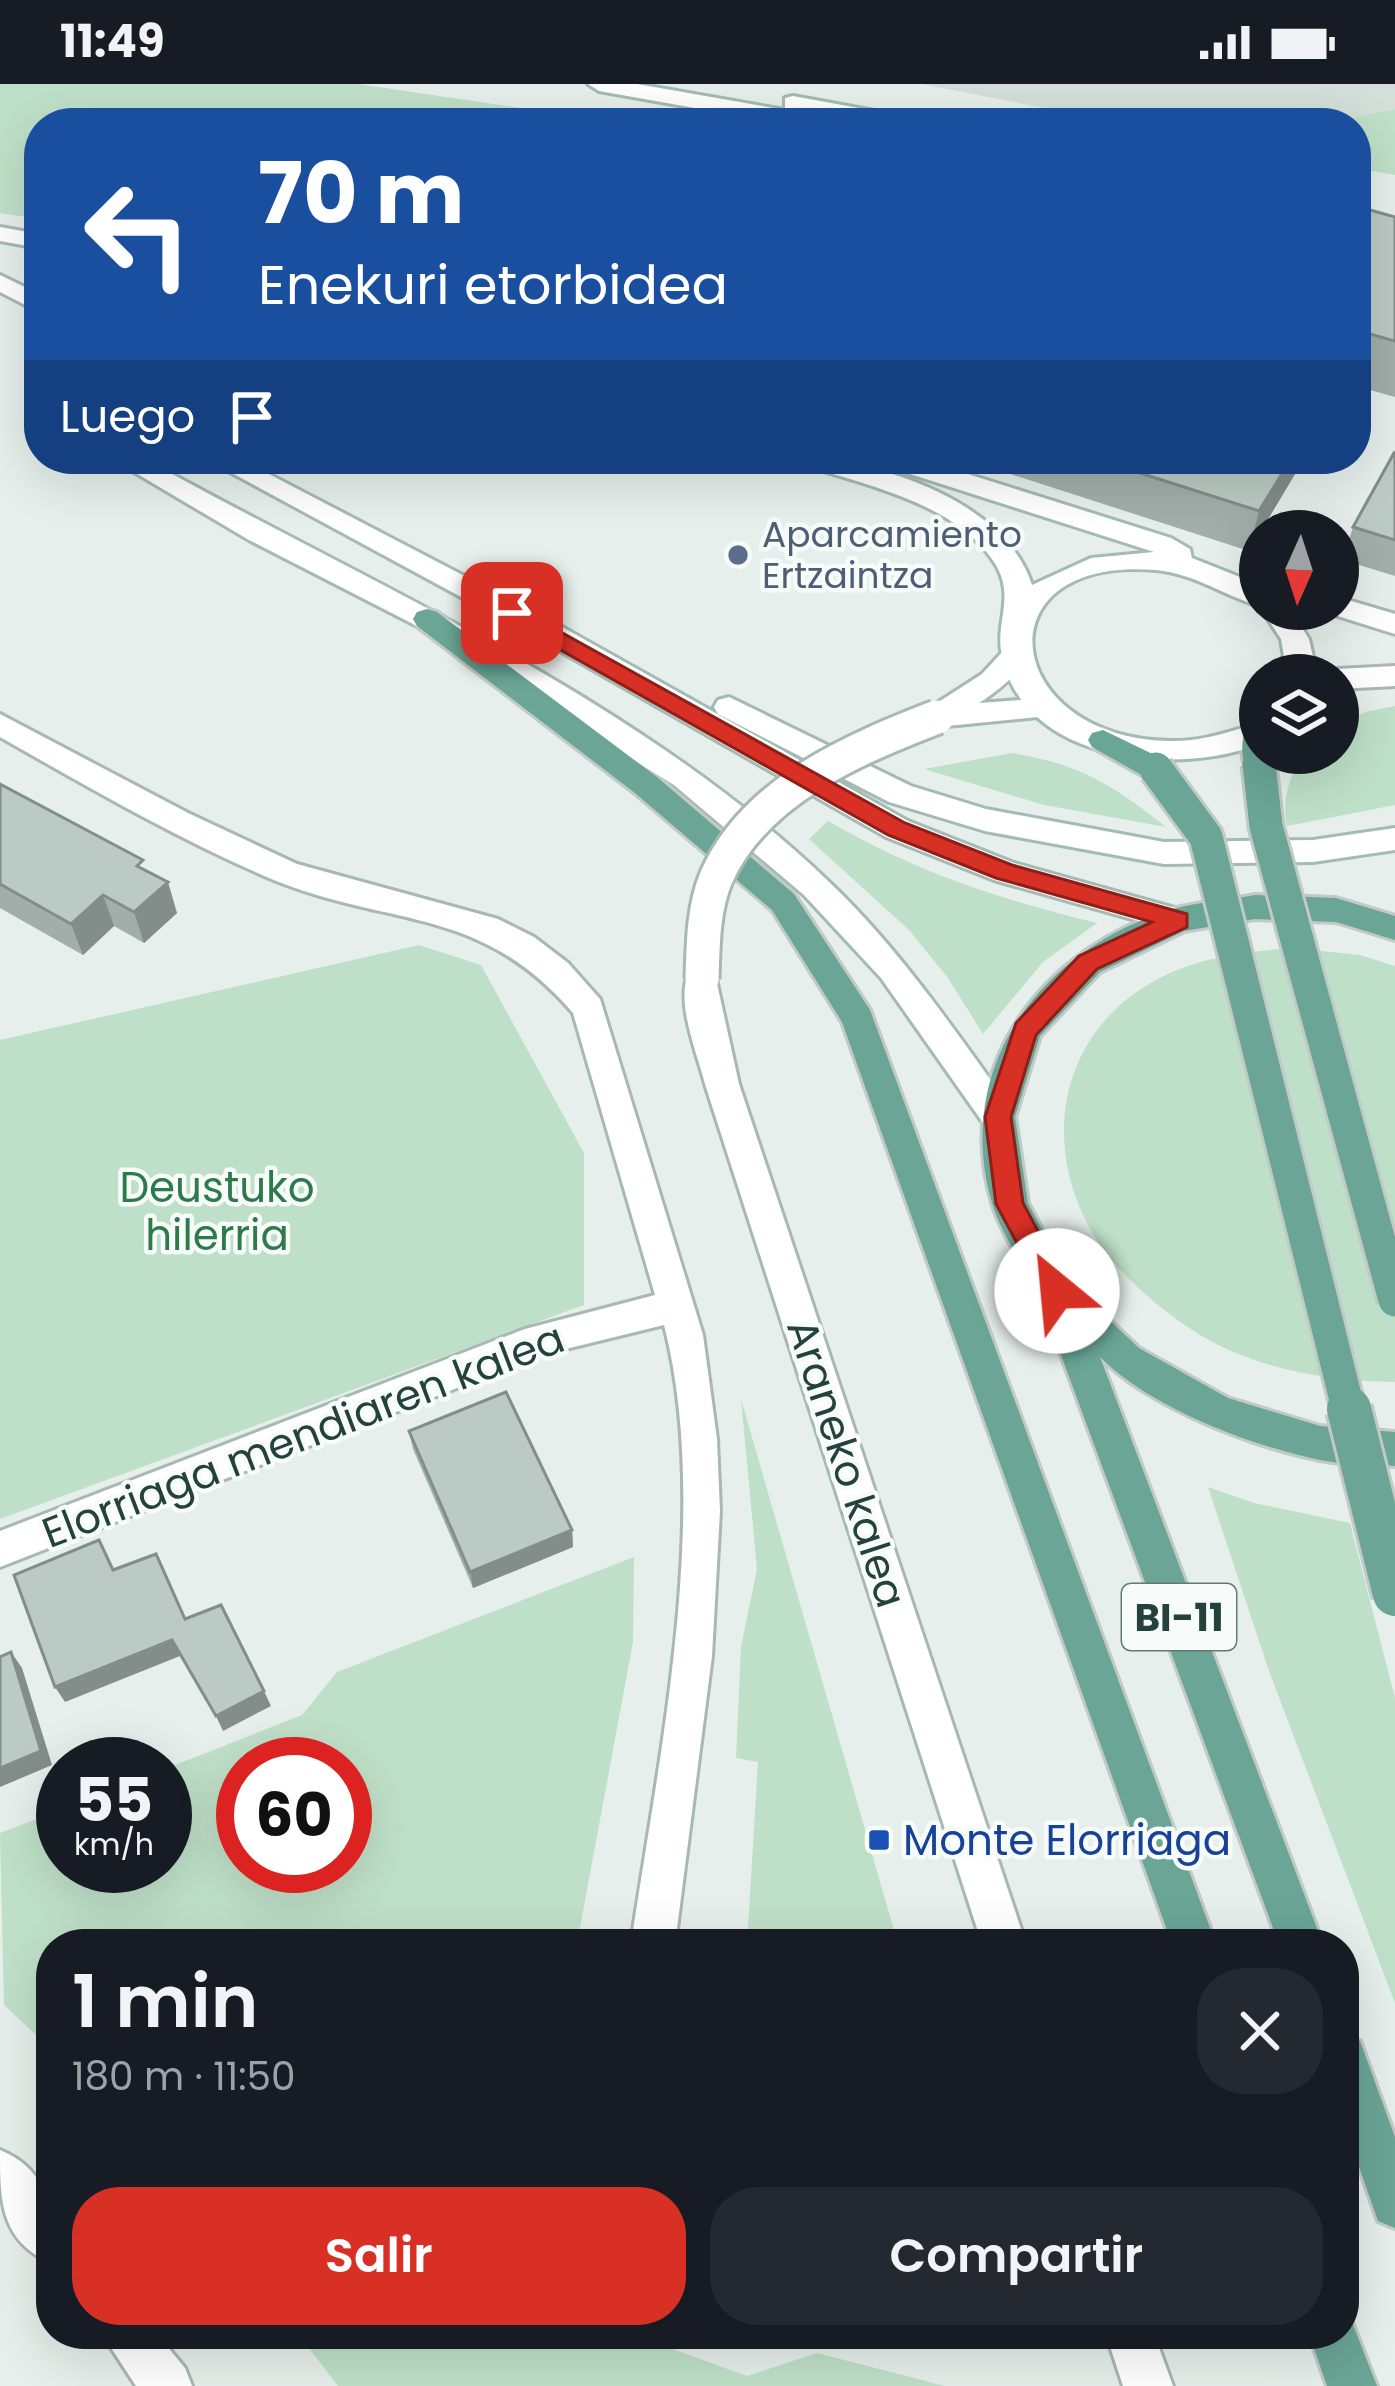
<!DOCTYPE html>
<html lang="es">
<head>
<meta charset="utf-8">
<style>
  :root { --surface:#171b24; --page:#242831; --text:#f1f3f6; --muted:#9ea1a6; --accent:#d93025 }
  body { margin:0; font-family:Poppins,sans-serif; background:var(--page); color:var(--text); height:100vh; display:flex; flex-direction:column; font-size:45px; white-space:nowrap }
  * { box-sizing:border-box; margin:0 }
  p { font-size:39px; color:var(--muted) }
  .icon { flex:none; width:66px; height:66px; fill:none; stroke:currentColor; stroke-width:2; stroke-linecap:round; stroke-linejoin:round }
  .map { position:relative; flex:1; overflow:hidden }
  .sheet { position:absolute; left:36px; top:1845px; width:1323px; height:420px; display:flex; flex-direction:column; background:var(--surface); border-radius:48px; box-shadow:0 12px 48px #0002 }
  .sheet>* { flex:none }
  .top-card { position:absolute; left:24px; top:24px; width:1347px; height:366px; border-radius:48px; box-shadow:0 12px 48px #0002; background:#1a4fa0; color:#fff; overflow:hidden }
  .needle { width:78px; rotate:183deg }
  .fabs { position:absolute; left:1239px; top:426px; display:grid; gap:24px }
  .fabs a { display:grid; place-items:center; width:120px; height:120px; border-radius:50%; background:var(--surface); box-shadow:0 12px 48px #0002; font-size:60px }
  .speed { position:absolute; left:36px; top:1653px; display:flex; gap:24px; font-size:60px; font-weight:700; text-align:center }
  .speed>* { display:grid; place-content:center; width:156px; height:156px; border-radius:50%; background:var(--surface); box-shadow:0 12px 48px #0002; line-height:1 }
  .speed small { font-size:30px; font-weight:400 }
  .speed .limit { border:18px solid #d22; background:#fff; color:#111 }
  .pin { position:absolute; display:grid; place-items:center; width:102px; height:102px; color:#fff; margin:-51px; border-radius:24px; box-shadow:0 6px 18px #0006 }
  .me { position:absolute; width:132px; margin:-66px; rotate:332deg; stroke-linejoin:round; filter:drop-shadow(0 0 9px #0008) }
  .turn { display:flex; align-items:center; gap:42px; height:252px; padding:0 36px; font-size:54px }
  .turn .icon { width:156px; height:156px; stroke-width:2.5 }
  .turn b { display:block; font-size:84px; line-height:102px }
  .then { display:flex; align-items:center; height:114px; padding:0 36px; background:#0003; gap:24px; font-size:45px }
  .round { display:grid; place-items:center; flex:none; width:126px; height:126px; border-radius:48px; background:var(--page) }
  .head { display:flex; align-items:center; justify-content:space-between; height:204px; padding:0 36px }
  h1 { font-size:72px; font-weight:600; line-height:90px }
  .cta { display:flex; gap:24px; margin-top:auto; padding:24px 36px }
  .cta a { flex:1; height:138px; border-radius:48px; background:var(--accent); color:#fff; font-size:48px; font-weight:600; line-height:138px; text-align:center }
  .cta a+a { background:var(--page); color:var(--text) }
  .status { display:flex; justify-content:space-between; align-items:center; height:84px; padding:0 60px; background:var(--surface); direction:ltr }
  .status svg { height:33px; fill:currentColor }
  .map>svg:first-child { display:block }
  .built { fill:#d4dfda }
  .green { fill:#bfe0c8; fill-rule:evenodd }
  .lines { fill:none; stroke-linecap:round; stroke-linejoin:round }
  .street-casing { stroke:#a8b8b2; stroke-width:6 }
  .secondary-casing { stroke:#a4bbb3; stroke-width:6 }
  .primary-casing { stroke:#c2cac8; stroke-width:6 }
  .street { fill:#fff; fill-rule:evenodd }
  .secondary { fill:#fff; fill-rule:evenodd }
  .primary { fill:#6aa596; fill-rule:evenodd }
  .street-bridge-casing { stroke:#a8b8b2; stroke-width:39; stroke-linecap:butt }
  .primary-bridge-far1-casing { stroke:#c2cac8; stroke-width:39; stroke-linecap:butt }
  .primary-bridge-casing { stroke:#c2cac8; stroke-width:50; stroke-linecap:butt }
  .street-bridge { stroke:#fff; stroke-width:33 }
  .primary-bridge-far1 { stroke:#6aa596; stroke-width:33 }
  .primary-bridge { stroke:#6aa596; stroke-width:44 }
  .wall { fill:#a1aea9 }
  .shaded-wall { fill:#838d89 }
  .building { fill:#bbcac4; stroke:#838d89; stroke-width:3 }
  .route { fill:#d93025; stroke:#8d1f18; stroke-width:3 }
  .service-dot { fill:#5c6f8a; stroke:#f7fbf9; stroke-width:4.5 }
  .transit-dot { fill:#1a4fb4; stroke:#f7fbf9; stroke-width:4.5 }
  .labels { text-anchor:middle; stroke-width:9; stroke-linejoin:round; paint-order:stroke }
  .far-service-label { font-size:36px; fill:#4e5e75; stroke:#f7fbf9; text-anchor:start }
  .shield { fill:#f7fbf9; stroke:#637a73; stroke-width:3 }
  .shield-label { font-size:39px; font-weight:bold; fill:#24423a }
  .park-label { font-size:42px; fill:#2d7a4b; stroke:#f7fbf9 }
  .street-label { font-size:42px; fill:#24423a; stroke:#f7fbf9 }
  .transit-label { font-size:42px; fill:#164399; stroke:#f7fbf9; text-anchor:start }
</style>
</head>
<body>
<div class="status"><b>11:49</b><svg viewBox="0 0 49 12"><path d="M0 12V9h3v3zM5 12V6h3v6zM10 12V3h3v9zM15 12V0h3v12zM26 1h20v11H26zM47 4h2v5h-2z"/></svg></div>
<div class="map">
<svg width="1395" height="2302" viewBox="0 0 1395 2302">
  <rect width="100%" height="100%" fill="#e6efeb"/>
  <!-- built -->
  <path class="built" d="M921 0H1395V25L1324 39H1122Z"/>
  <!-- green -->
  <path class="green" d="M0 0H358L621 39H39V135L0 129Z
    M1395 25V91L1356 84V39H1324Z
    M1395 622V721L1287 742C1281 717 1290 690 1304 669H1338V642L1365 628Z
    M1012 669C1080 680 1113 701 1166 743L1044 721 924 685Z
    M828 737C921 790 993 813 1097 839L1043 878 983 950 948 894 909 846 809 755Z
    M419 861 481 881 584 1069V1221L0 1435V956Z
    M1291 864 1360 871 1395 882V1298C1323 1297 1247 1284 1186 1242 1149 1216 1106 1179 1086 1137 1039 1043 1068 937 1166 891 1206 872 1248 868 1291 864Z
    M741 1315 898 1860H747L758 1678 736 1674 741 1563 757 1485Z
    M1208 1403 1254 1419 1350 1439 1395 1614V1919L1269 1587Z
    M634 1473 633 1558 577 1860H51V1965L4 1921 0 1749 63 1725V1782H165V1685L302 1631 337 1588ZM243 1680H345V1782H243Z
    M298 2250H645L656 2259 747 2292 817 2269 945 2302H338Z"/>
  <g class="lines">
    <!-- street casing -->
    <g class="street-casing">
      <path id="street" d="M1338 513 1395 530V550L1328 529 1326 525H1338Z
        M1015 562 1025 565 1030 572C1016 592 999 606 979 619L1047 614 1062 624 1058 631 937 643 926 640 922 633 926 626 982 590 1005 565Z
        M1395 582V602L1338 605V591H1326L1338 585Z
        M0 630 188 729 297 780 498 835 534 853 568 879 600 915 703 1251 717 1355 720 1427 712 1572 675 1860H631C659 1671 712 1428 664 1241L541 1271 0 1483V1447L525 1245 655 1211 573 929C480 820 388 844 269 794 176 754 88 703 0 653Z
        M702 882 714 886 739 1000 1026 1860H982L705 1000C697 968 674 916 690 886Z
        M0 2066C53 2088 51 2130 51 2179 0 2157 0 2115 0 2066Z
        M102 2250H157L185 2284 192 2302H136Z
        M1106 2250H1154L1173 2302H1123Z"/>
    </g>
    <!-- secondary casing -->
    <g class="secondary-casing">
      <path id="secondary" d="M588 0H637L819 32 830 39H780L599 7Z
        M793 12 902 32 913 39H865L785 24V14Z
        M0 143 39 150V164L0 157Z
        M0 191 39 210V228L0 208Z
        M112 375H145C377 504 633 611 827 796 899 864 953 944 1010 1023L1015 1033 1010 1043 998 1047 986 1043 881 894 804 811 674 701 417 542 249 456Z
        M206 375H240L564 544 908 737 1014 779 1189 828 1194 836 1189 844 1178 848 994 796 886 753 544 558Z
        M801 375C879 375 1006 418 1032 501L1091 474 1154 468 882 381 879 375H920L1171 454 1190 465 1192 474 1260 501V522C1224 512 1196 490 1156 486 978 471 1001 654 1170 657 1203 658 1230 647 1260 639V660C1178 692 1024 680 1002 572 994 537 1018 511 992 475 953 419 866 401 804 381Z
        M1260 523 1290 525 1309 555 1317 591H1287L1281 555Z
        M729 613 911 702 986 725 1164 758 1313 756 1395 744V766L1313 778 1164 780 985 747 889 718 718 630 714 623 718 616Z"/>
    </g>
    <!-- primary casing -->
    <g class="primary-casing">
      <path id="primary" d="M427 525 437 528 657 693 794 810 870 926 1216 1860H1172L842 938 772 826 635 709 417 542 413 535 417 528Z
        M1260 641V669H1274L1270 688H1248C1241 676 1240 655 1247 644Z
        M1103 646 1167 677 1171 685 1167 693H1145L1092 663 1088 656 1092 649Z
        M1255 811 1336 814 1395 832V856L1336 838 1255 835 1184 847 1100 888 1040 952 1015 1033 1028 1119 1071 1200 1139 1264 1228 1314 1320 1342 1395 1348V1382C1370 1380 1344 1381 1320 1376 1251 1362 1149 1323 1100 1273L1323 1860H1279L1038 1209C1024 1181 1001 1150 992 1119 952 981 1043 864 1173 825 1199 818 1228 816 1255 811Z
        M1344 1950 1360 1957 1395 2053V2144L1378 2137 1344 2040Z
        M1344 2230 1350 2233 1377 2302H1327L1309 2250H1344Z"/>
    </g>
    <!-- street -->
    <use href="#street" class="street"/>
    <!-- secondary -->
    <use href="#secondary" class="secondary"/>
    <!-- primary -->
    <use href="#primary" class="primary"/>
    <!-- street-bridge casing -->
    <g class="street-bridge-casing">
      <path id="street-bridge" d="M702 895C703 862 703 825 716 794 754 707 854 665 937 633"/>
    </g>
    <!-- primary-bridge-far1 casing -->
    <g class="primary-bridge-far1-casing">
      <path id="primary-bridge-far1" d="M1259 680 1266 742 1395 1216
        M1156 685 1206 753 1349 1328"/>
    </g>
    <!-- primary-bridge casing -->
    <g class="primary-bridge-casing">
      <path id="primary-bridge" d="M1349 1325 1395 1510"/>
    </g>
    <!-- street-bridge -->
    <use href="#street-bridge" class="street-bridge"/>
    <!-- primary-bridge-far1 -->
    <use href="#primary-bridge-far1" class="primary-bridge-far1"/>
    <!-- primary-bridge -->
    <use href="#primary-bridge" class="primary-bridge"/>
  </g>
  <!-- wall -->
  <path class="wall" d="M1356 122 1395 133V313L1356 302Z
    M1395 370V492L1343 476 1353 443Z
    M964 375H1304L1249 467Z
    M0 700 146 787 177 829 144 859 114 842 83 871 0 824Z
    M409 1347 572 1446 573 1463 473 1504 413 1365Z"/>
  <!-- shaded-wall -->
  <path class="shaded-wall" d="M1291 375H1304L1249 467 1259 427Z
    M168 798 177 829 144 859 134 828Z
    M103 811 114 842 83 871 71 840Z
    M572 1446 573 1463 473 1504 470 1488Z
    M172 1556 180 1572 65 1618 55 1603Z
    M11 1568 22 1584 52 1681 0 1703V1684Z
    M264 1607 271 1622 223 1647 216 1632Z"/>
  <!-- building -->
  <path class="building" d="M1356 122 1395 133V257L1356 246Z
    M1394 369 1395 370V456L1353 443Z
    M1096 375H1291L1259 427Z
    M0 700 143 776 137 782 168 798 134 828 103 811 71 840 0 800Z
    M506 1308 572 1446 470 1488 409 1347Z
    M99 1456 113 1486 156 1470 185 1535 221 1521 264 1607 216 1632 172 1556 55 1603 14 1491Z
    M11 1568 41 1667 0 1684V1573Z"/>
  <!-- route -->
  <path class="route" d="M512 521 905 739 1012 781 1187 830V843L1097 885 1036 951 1011 1033 1023 1119 1070 1207 1066 1215H1047L996 1120 985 1033 1016 939 1079 872 1152 838 996 794 888 751 504 534 501 529Z"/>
  <!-- markers -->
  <circle class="service-dot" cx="738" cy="471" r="12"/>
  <rect class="transit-dot" x="867" y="1744" width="24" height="24" rx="6"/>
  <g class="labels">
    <!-- far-service labels -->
    <g class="far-service-label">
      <text x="762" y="463">Aparcamiento<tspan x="762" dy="41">Ertzaintza</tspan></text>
    </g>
    <!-- shield labels -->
    <rect class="shield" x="1122" y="1500" width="114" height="66" rx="9"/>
    <g class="shield-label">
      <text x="1179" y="1547">BI-11</text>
    </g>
    <!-- park labels -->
    <g class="park-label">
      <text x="217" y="1118">Deustuko<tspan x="217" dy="48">hilerria</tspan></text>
    </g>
    <!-- street labels -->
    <g class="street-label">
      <text transform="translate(303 1351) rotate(-21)" y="15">Elorriaga mendiaren kalea</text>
      <text transform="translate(847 1379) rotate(72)" y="15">Araneko kalea</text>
    </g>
    <!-- transit labels -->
    <g class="transit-label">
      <text x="903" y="1771">Monte Elorriaga</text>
    </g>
  </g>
</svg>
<div class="fabs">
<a><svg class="needle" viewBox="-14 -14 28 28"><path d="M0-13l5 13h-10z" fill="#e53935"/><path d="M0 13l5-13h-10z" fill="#9ea1a6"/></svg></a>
<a><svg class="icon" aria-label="layers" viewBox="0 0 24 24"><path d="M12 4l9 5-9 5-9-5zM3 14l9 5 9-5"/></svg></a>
</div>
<div class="speed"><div>55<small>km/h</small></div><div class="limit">60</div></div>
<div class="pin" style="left:512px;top:529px;background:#d93025"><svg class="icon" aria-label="arrive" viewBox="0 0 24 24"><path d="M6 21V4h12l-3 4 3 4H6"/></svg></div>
<svg class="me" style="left:1057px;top:1207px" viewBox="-20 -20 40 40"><circle r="19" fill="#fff"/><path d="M0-13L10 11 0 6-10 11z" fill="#d93025"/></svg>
<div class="top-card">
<div class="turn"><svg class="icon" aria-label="left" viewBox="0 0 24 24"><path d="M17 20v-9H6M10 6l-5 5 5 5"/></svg><div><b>70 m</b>Enekuri etorbidea</div></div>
<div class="then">Luego<svg class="icon" aria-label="arrive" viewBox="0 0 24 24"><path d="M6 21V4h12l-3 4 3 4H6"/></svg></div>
</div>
<section class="sheet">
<div class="head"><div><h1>1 min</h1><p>180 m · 11:50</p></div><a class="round"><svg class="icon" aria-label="close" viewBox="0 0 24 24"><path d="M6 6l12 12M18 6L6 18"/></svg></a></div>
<div class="cta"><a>Salir</a><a>Compartir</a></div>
</section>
</div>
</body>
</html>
